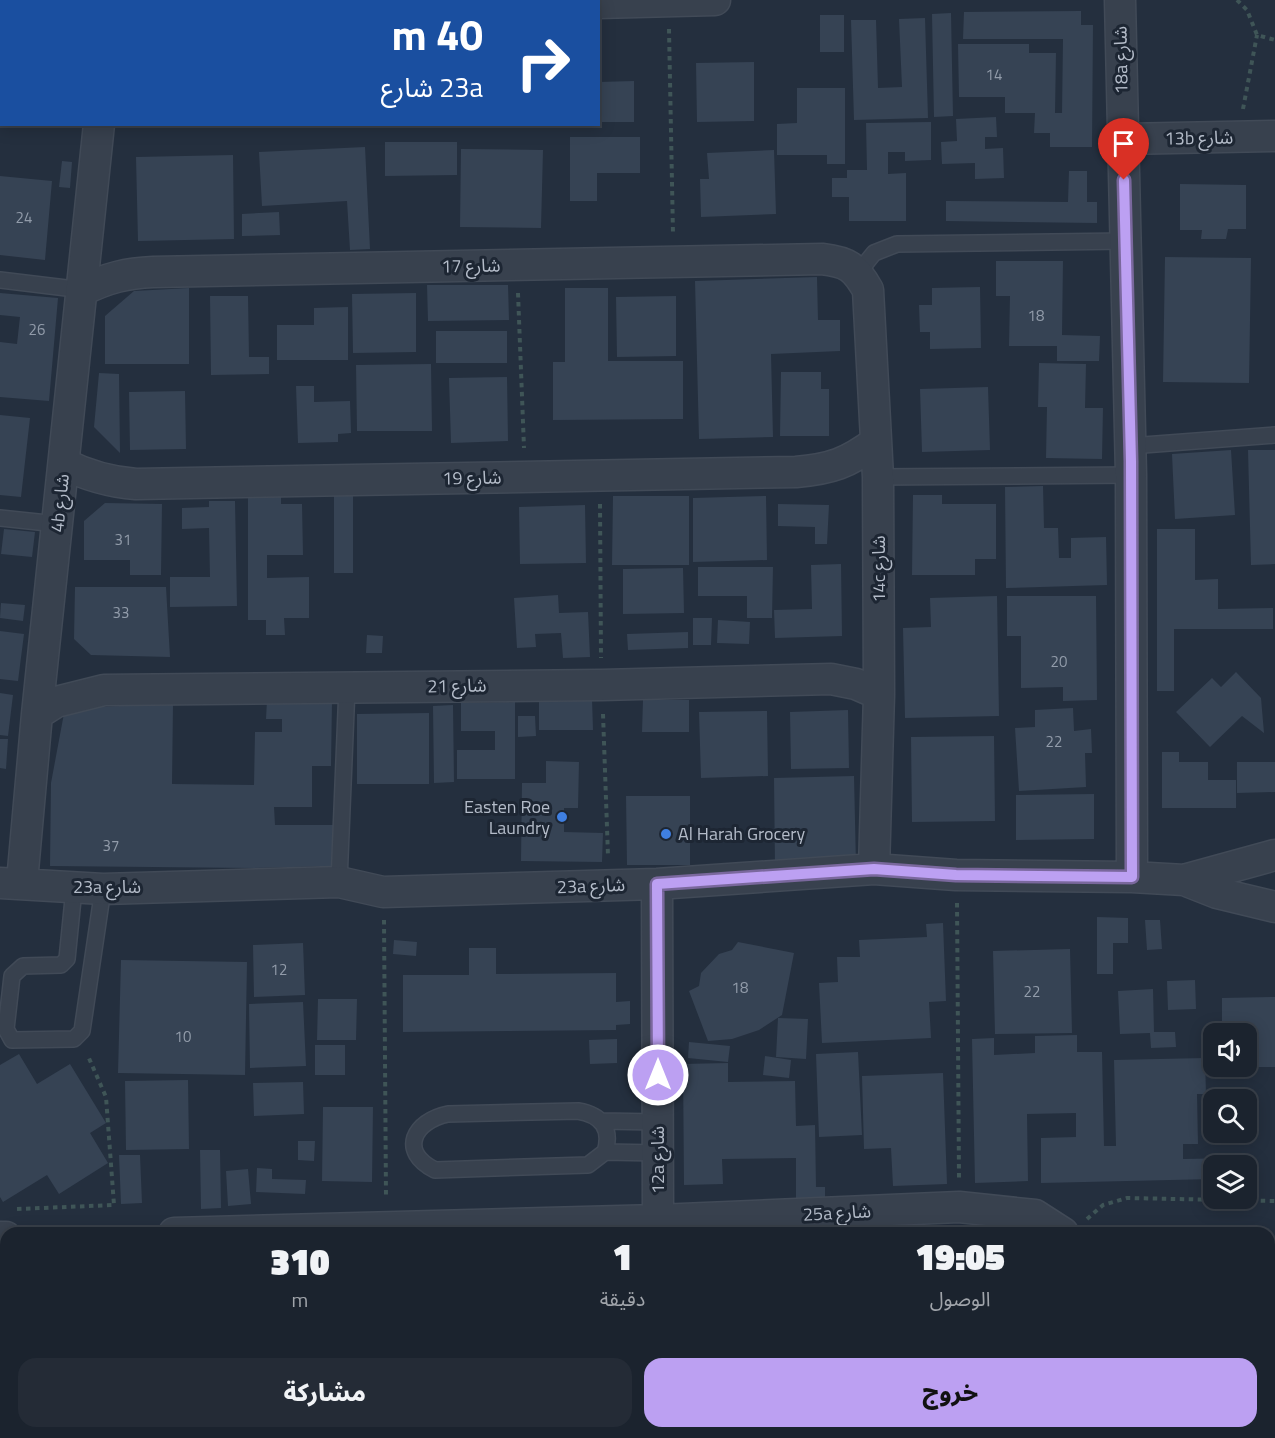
<!DOCTYPE html>
<html lang="ar">
<head>
<meta charset="utf-8">
<style>
  :root { --surface:#1b232e; --page:#242b36; --text:#f1f3f6; --muted:#a0a4aa; --line:#39404a; --accent:#bca0f2 }
  body { margin:0; font-family:"Titillium Web","Noto Sans Arabic",sans-serif; background:var(--page); color:var(--text); direction:rtl; height:100vh; display:flex; flex-direction:column; font-size:22px; white-space:nowrap }
  * { box-sizing:border-box; margin:0 }
  p { font-size:20px; color:var(--muted) }
  .icon { flex:none; width:33px; height:33px; fill:none; stroke:currentColor; stroke-width:2; stroke-linecap:round; stroke-linejoin:round }
  .map { position:relative; flex:1; overflow:hidden; direction:ltr }
  .sheet { position:absolute; left:0px; top:1227px; width:1275px; height:212px; display:flex; flex-direction:column; background:var(--surface); border-radius:18px 18px 0 0; box-shadow:0 3px 15px #0003,0 0 0 2px var(--line); direction:rtl }
  .sheet>* { flex:none }
  .banner { position:absolute; left:0px; top:0px; width:600px; height:126px; box-shadow:0 3px 15px #0003,0 0 0 2px var(--line); direction:rtl; background:#1a4fa0; color:#fff; overflow:hidden }
  .buttons { position:absolute; left:1203px; top:1023px; display:grid; gap:12px }
  .buttons a { display:grid; place-items:center; width:54px; height:54px; border-radius:12px; background:var(--surface); box-shadow:0 3px 15px #0003,0 0 0 2px var(--line); font-size:30px }
  .pin { position:absolute; display:grid; place-items:center; width:51px; height:51px; color:#fff; margin:-62px -26px; border-radius:50% 50% 50% 0; rotate:-45deg; box-shadow:0 0 6px #0007 }
  .pin .icon { rotate:45deg }
  .me { position:absolute; width:66px; margin:-33px; rotate:0deg; stroke-linejoin:round; filter:drop-shadow(0 0 4px #0008) }
  .turn { display:flex; align-items:center; gap:21px; height:126px; padding:0 18px; font-size:27px }
  .turn .icon { width:78px; height:78px; stroke-width:2.5 }
  .turn b { display:block; font-size:42px; line-height:51px }
  .eta { display:flex; justify-content:space-evenly; align-items:center; height:102px; text-align:center }
  .eta b { font-size:36px; font-weight:800; line-height:42px }
  .action { display:flex; gap:12px; margin-top:auto; padding:12px 18px }
  .action a { flex:1; height:69px; border-radius:18px; background:var(--accent); color:#111; font-size:24px; font-weight:800; line-height:69px; text-align:center }
  .action a+a { background:var(--page); color:var(--text) }
  .map>svg:first-child { display:block }
  .building { fill:#364354 }
  .lines { fill:none; stroke-linecap:round; stroke-linejoin:round }
  .lane-casing { stroke:#414a57; stroke-width:18 }
  .street-casing { stroke:#414a57; stroke-width:33 }
  .path { stroke:#3f5557; stroke-width:4; stroke-dasharray:4.5 4.5; stroke-linecap:butt }
  .lane { stroke:#38414e; stroke-width:15 }
  .street { stroke:#38414e; stroke-width:30 }
  .route-casing { stroke:#7a689d; stroke-width:15 }
  .route { stroke:#bca0f2; stroke-width:10 }
  .shop-dot { fill:#3f7fe0; stroke:#1d2633; stroke-width:2 }
  .labels { text-anchor:middle; stroke-width:6; stroke-linejoin:round; paint-order:stroke }
  .number-label { font-size:15px; fill:#929caa }
  .street-label { font-size:18px; fill:#b4bcc9; stroke:#1d2633 }
  .poi-label { font-size:18px; fill:#b4bcc9; stroke:#1d2633; text-anchor:end }
</style>
</head>
<body>
<div class="map">
<svg width="1275" height="1438" viewBox="0 0 1275 1438">
  <rect width="100%" height="100%" fill="#242f3e"/>
  <!-- building -->
  <path class="building" d="M1081 11V25H1093L1092 147H1050V133H1034L1035 113H1005V97H959L958 44H1029V53H1056L1055 113H1062L1063 39H963L964 12Z
    M951 13 953 116 934 117 932 14Z
    M820 15H844V52H820Z
    M925 18 928 118 854 120 851 20H876L878 88 902 87 899 19Z
    M754 62V121L697 122 696 63Z
    M634 81V122H598V82Z
    M797 88H845V164H827V155H777V124L797 123Z
    M996 117 997 137H985V149L1003 148 1004 178 975 179V163L942 164 941 142 957 141 956 119Z
    M931 122V160L905 161V152H888V174L906 173V221H849V197H832V178H847V170H867L866 123Z
    M570 137H640V173H597V201H570Z
    M385 142H457V175L385 176Z
    M365 147 370 249 350 250 347 201 262 206 259 152Z
    M461 149 543 150 541 228 460 227Z
    M774 150 776 214 701 217 700 179H709L707 153Z
    M233 155 234 239 138 241 136 157Z
    M62 161 72 162 70 188 59 187Z
    M1069 171H1087V202H1097V223L946 221V201L1068 202Z
    M0 176 52 181 45 260 0 255Z
    M1180 184 1246 185V229H1228L1226 239H1201L1202 230H1180Z
    M279 212 280 235 242 236V214Z
    M1165 257 1251 258 1249 383 1163 382Z
    M996 261H1063L1062 335 1100 336 1099 361H1057V346H1009L1010 296H996Z
    M817 277 818 320H840V351L771 354 773 437 699 439 695 281Z
    M427 285H508L509 320 428 321Z
    M980 287 981 348 930 349V332H920L919 305H932V288Z
    M189 288V364H105V316L134 291Z
    M565 288H608V361H683V419L553 420V362H565Z
    M0 293 58 298 49 401 0 397V342L17 344 20 317 0 315Z
    M416 293V352L353 353 352 294Z
    M210 296H248L249 357H269V374L211 375Z
    M676 296V356L617 357 616 297Z
    M348 307V360H277V325H314V308Z
    M436 331H507V363H436Z
    M1039 363 1086 364 1085 408H1103L1102 459 1046 458 1047 407H1038Z
    M431 364 432 431H357L356 365Z
    M781 372H821V389H829V436H780Z
    M99 373 119 374 120 453 94 427Z
    M507 377 508 441 451 443 449 378Z
    M296 386H314V402L350 401 351 433 338 434V442L298 443Z
    M988 387 990 450 922 452 920 389Z
    M185 391 186 449 130 450 129 392Z
    M0 415 30 418 21 497 0 495Z
    M1231 450 1235 515 1175 519 1172 454Z
    M1248 450H1275V564L1251 565Z
    M1043 486 1044 528H1058L1059 558H1071V538L1106 537 1107 585 1006 588 1005 487Z
    M353 492V573H334V493Z
    M248 495H281V504H302L303 555H267V578L309 577V618H284L285 635H266V620H248Z
    M913 495H942V504H996V559H975V575H912Z
    M613 496H689V565H612Z
    M766 496 767 560 693 562V498Z
    M209 501H235L237 606 170 607V577H210L209 528 182 529V508L209 507Z
    M105 503 162 504 161 575H130V560H84V521Z
    M778 504 829 505 827 544H815V527L778 526Z
    M585 505 586 563 520 564 519 507Z
    M4 529 35 532 32 557 1 554Z
    M1157 529H1195V580L1218 579V609L1273 608V629H1174V691H1157Z
    M841 564 842 636 775 638 774 610 812 609 811 565Z
    M698 567H773L772 618H747V596H698Z
    M683 568 684 613 623 614V569Z
    M75 587H166L170 657 91 655 74 639Z
    M558 595 559 613 588 612 590 657 563 658 561 633 535 634 536 647 517 648 514 598Z
    M997 596 999 716 905 718 903 628 931 627 930 598Z
    M1007 596H1096L1097 700 1063 701V687L1021 688V636H1007Z
    M1 603 25 605 23 621 0 618Z
    M693 618H712L711 645H693Z
    M718 620 750 622 749 644 717 643Z
    M0 631 24 634 18 681 0 679Z
    M688 632V648L628 650 627 634Z
    M367 635 383 636 382 653H366Z
    M1236 672 1261 698 1264 733 1242 716 1210 747 1176 712 1212 678 1221 687Z
    M0 693 13 695 8 736 0 735Z
    M592 699 593 730H539V700Z
    M267 700 332 701 331 766H312V807H274L275 825H334V866L253 868 50 866 51 783 65 708 173 704 172 784 254 785 255 732H282V719H266Z
    M643 700H689V732H642Z
    M515 702V779H457V750H495V731H461V703Z
    M453 705 454 782 434 783 433 706Z
    M1073 708 1074 731 1091 729 1092 753H1085L1086 787 1019 791 1015 728 1035 727V710Z
    M848 710 849 768 791 769 790 712Z
    M767 711 768 776 701 778 699 712Z
    M429 713V784H357V714Z
    M518 716H535L536 736 518 737Z
    M994 736 995 821 912 822 911 737Z
    M0 739H8L6 769 0 768Z
    M1162 752H1179V762H1208V780H1236V808H1162Z
    M546 761 579 762 578 808H564V832L603 833 602 862 521 861 522 783H546Z
    M1237 762H1275V792L1237 793Z
    M854 776 856 865 775 867 774 778Z
    M1094 794V839L1016 840V795Z
    M626 796H690V865H627Z
    M1097 917 1128 918V943H1113V974H1097Z
    M1145 920H1160L1162 949 1147 950Z
    M943 923 946 1001 929 1002 931 1038 822 1043 819 983 838 982 837 957H860L859 940 927 937 926 924Z
    M394 940 417 942 416 956 393 954Z
    M738 942 794 953 782 1015 759 1030 732 1039 708 1041 689 991 699 986 701 973 719 954 732 950Z
    M303 943 305 995 254 997 253 945Z
    M469 948H496V974L616 973V1002L630 1001V1024L616 1025V1030L403 1032V975H469Z
    M1070 949 1072 1033 995 1034 993 951Z
    M121 960 247 962 245 1075 118 1073Z
    M1195 980 1196 1009 1168 1010 1167 981Z
    M1153 989 1154 1032H1175L1176 1047 1151 1048 1150 1033 1120 1034 1118 991Z
    M1275 997V1067H1246V1034H1222V998Z
    M318 999H357L356 1040H317Z
    M303 1002 306 1066 250 1068 249 1004Z
    M778 1018 808 1019 806 1059 776 1057Z
    M1077 1035V1052H1102L1104 1146H1116L1114 1060 1205 1058 1206 1094H1197L1198 1144H1183V1159L1236 1158V1166H1214V1179L1041 1183V1138L1076 1137V1113L1027 1114 1028 1181 975 1183 972 1039 994 1038V1055L1035 1053V1036Z
    M617 1039V1063L590 1064 589 1040Z
    M689 1042 730 1046 728 1062 688 1058Z
    M315 1045H345V1075H315Z
    M858 1052 862 1135 819 1137 816 1054Z
    M19 1054 37 1084 70 1064 106 1123 90 1133 108 1163 59 1194 47 1175 3 1202 0 1197V1065Z
    M765 1056 791 1060 789 1078 763 1075Z
    M728 1063V1082L795 1081 796 1126 815 1125 816 1187H825V1213H796V1158L722 1159 723 1184 684 1185 683 1064Z
    M943 1073 947 1184 893 1186 891 1148 864 1149 862 1076Z
    M188 1080 189 1149 126 1150 125 1081Z
    M303 1082 304 1114 254 1116 253 1083Z
    M323 1107H373L372 1182 322 1181Z
    M298 1141H315L314 1161 298 1160Z
    M200 1150H220L221 1208 201 1209Z
    M119 1155H140L142 1203 121 1204Z
    M257 1168 272 1169V1179L306 1180 305 1194 256 1192Z
    M248 1169 251 1204 228 1206 226 1171Z
    M1275 1320V1403H1269V1321Z
    M1269 1411H1275V1438H1215V1432H1269Z
    M38 1432H129V1438H38Z
    M166 1432H245L246 1438H166Z
    M267 1432H445V1438H268Z
    M488 1432H544V1437L488 1438Z
    M571 1432H648V1438H571Z
    M674 1432H744L745 1438H674Z
    M870 1432H934L935 1438H870Z
    M948 1432H1037V1438H948Z"/>
  <g class="lines">
    <!-- lane casing -->
    <g class="lane-casing">
      <path id="lane" d="M0 42H2
        M858 273 874 253 897 244 1125 241
        M0 280 83 290
        M1130 446 1275 435
        M878 477 1131 475
        M0 518 57 524
        M339 882 347 687
        M74 889 67 959 61 965 23 966 12 976 6 1029 12 1040 74 1039 82 1031 103 889
        M578 1111C602 1115 612 1129 605 1152L588 1165 435 1170C398 1151 414 1121 448 1114Z
        M602 1121 658 1122
        M605 1152 659 1153
        M256 1432V1438"/>
    </g>
    <!-- street casing -->
    <g class="street-casing">
      <path id="street" d="M128 0 132 2
        M1120 0 1131 475 1132 877
        M598 3 715 0
        M1123 139 1275 136
        M83 290C107 278 127 273 153 272L822 259C848 262 855 267 868 290L878 477 879 694 874 869
        M64 464C88 476 110 482 136 484L796 472C831 469 848 463 876 442
        M37 714 56 702 104 690 602 685 831 679 856 684 879 694
        M1184 880 1275 855
        M22 882 37 714 99 124
        M0 883 103 889 339 882 383 892 657 884 874 869 956 875 1132 877 1184 880 1217 893 1275 907
        M657 884 658 1220
        M174 1233 658 1220 959 1207 1035 1215 1063 1233
        M0 1237H6
        M0 1400 6 1352
        M797 1432V1438
        M1083 1438V1432"/>
    </g>
    <!-- path -->
    <path class="path" d="M506 0V2
      M1237 0 1247 10 1257 35 1275 40
      M669 29 673 234
      M1243 109 1257 35
      M518 293 524 448
      M600 504 601 658
      M603 714 608 856
      M957 903 959 1178
      M384 920 386 1198
      M17 1209 114 1205 106 1097 88 1056
      M1087 1219 1103 1205 1127 1198 1275 1201
      M461 1432V1438"/>
    <!-- lane -->
    <use href="#lane" class="lane"/>
    <!-- street -->
    <use href="#street" class="street"/>
  </g>
  <g class="lines">
    <!-- route casing -->
    <g class="route-casing">
      <path id="route" d="M658 1075 657 884 874 869 956 875 1132 877 1131 461 1124 180"/>
    </g>
    <!-- route -->
    <use href="#route" class="route"/>
  </g>
  <!-- markers -->
  <g class="shop-dot">
    <circle cx="562" cy="817" r="6"/>
    <circle cx="666" cy="834" r="6"/>
  </g>
  <g class="labels">
    <!-- number labels -->
    <g class="number-label">
      <text x="994" y="80">14</text>
      <text x="24" y="223">24</text>
      <text x="1036" y="321">18</text>
      <text x="37" y="335">26</text>
      <text x="123" y="545">31</text>
      <text x="121" y="618">33</text>
      <text x="1059" y="667">20</text>
      <text x="1054" y="747">22</text>
      <text x="111" y="851">37</text>
      <text x="279" y="975">12</text>
      <text x="740" y="993">18</text>
      <text x="1032" y="997">22</text>
      <text x="183" y="1042">10</text>
    </g>
    <!-- street labels -->
    <g class="street-label">
      <text transform="translate(1121 60) rotate(-91)" y="6">18a شارع</text>
      <text transform="translate(1199 138) rotate(-1)" y="6">13b شارع</text>
      <text transform="translate(471 266) rotate(-1)" y="6">شارع 17</text>
      <text transform="translate(472 478) rotate(-1)" y="6">شارع 19</text>
      <text transform="translate(60 503) rotate(-84)" y="6">4b شارع</text>
      <text transform="translate(879 569) rotate(-90)" y="6">14c شارع</text>
      <text transform="translate(457 686) rotate(-1)" y="6">شارع 21</text>
      <text transform="translate(591 886) rotate(-2)" y="6">23a شارع</text>
      <text x="107" y="893">23a شارع</text>
      <text transform="translate(658 1160) rotate(-90)" y="6">12a شارع</text>
      <text transform="translate(837 1213) rotate(-3)" y="6">25a شارع</text>
    </g>
    <!-- poi labels -->
    <g class="poi-label">
      <text x="550" y="813">Easten Roe<tspan x="550" dy="21">Laundry</tspan></text>
      <text x="678" y="840" text-anchor="start">Al Harah Grocery</text>
    </g>
  </g>
</svg>
<div class="buttons">
<a><svg class="icon" aria-label="sound" viewBox="0 0 24 24"><path d="M4 9h4l5-4v14l-5-4H4zM17 9q2 3 0 6"/></svg></a>
<a><svg class="icon" aria-label="search" viewBox="0 0 24 24"><circle cx="10" cy="10" r="6"/><path d="M15 15l6 6"/></svg></a>
<a><svg class="icon" aria-label="layers" viewBox="0 0 24 24"><path d="M12 4l9 5-9 5-9-5zM3 14l9 5 9-5"/></svg></a>
</div>
<div class="pin" style="left:1124px;top:180px;background:#d93025"><svg class="icon" aria-label="arrive" viewBox="0 0 24 24"><path d="M6 21V4h12l-3 4 3 4H6"/></svg></div>
<svg class="me" style="left:658px;top:1075px" viewBox="-20 -20 40 40"><circle r="17" fill="#bca0f2" stroke="#fff" stroke-width="3"/><path d="M0-11L8 9 0 5-8 9z" fill="#fff"/></svg>
<div class="banner">
<div class="turn"><svg class="icon" aria-label="right" viewBox="0 0 24 24"><path d="M7 20v-9h11M14 6l5 5-5 5"/></svg><div><b>40 m</b>23a شارع</div></div>
</div>
<section class="sheet">
<div class="eta">
<div><b>19:05</b><p>الوصول</p></div>
<div><b>1</b><p>دقيقة</p></div>
<div><b>310</b><p>m</p></div>
</div>
<div class="action"><a>خروج</a><a>مشاركة</a></div>
</section>
</div>
</body>
</html>
